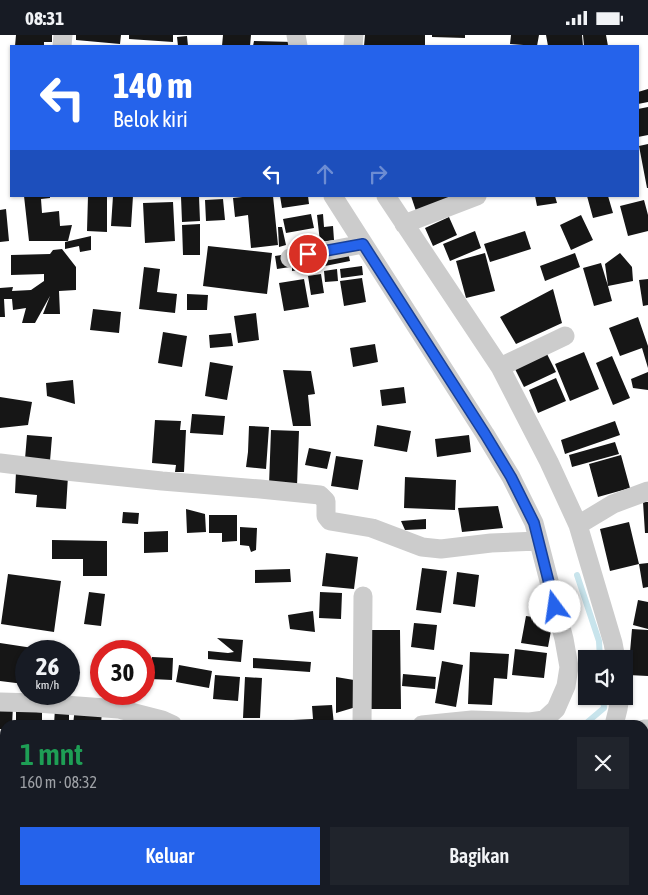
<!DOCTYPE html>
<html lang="id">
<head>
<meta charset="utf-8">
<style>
  :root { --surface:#171b24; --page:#20242c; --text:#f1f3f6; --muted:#9ea1a6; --accent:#2563eb }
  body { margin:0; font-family:"Asap Condensed",sans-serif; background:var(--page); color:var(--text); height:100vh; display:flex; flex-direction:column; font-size:19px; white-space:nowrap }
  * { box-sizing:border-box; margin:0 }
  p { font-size:16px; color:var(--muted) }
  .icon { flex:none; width:28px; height:28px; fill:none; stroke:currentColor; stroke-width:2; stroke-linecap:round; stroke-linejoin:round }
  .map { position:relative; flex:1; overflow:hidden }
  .drawer { position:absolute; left:0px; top:685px; width:649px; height:175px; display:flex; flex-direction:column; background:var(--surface); border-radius:15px 15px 0 0; box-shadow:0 1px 4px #0004 }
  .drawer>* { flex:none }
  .top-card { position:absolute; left:10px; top:10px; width:629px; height:152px; border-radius:0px; box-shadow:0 1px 4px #0004; background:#2563eb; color:#fff; overflow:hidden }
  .fabs { position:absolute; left:578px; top:615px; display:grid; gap:10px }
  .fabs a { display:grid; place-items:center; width:55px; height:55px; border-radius:0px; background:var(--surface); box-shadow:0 1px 4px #0004; font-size:25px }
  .speed { position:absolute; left:15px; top:605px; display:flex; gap:10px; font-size:25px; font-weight:700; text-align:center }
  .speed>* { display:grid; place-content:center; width:65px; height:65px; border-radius:50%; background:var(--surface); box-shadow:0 1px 4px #0004; line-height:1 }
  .speed small { font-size:12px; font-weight:400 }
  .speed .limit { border:8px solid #d22; background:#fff; color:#111 }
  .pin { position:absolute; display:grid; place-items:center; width:42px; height:42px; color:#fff; margin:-21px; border:2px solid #fff; border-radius:50%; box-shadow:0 1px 5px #0007 }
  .me { position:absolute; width:55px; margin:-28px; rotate:346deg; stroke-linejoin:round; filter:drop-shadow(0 0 4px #0008) }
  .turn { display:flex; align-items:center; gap:18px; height:105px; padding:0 20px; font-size:22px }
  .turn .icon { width:65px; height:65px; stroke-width:2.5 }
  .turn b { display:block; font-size:35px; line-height:42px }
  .lanes { display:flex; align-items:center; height:48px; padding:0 20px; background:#0003; justify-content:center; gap:25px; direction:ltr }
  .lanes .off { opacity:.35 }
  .round { display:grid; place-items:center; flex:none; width:52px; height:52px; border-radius:0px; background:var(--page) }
  .head { display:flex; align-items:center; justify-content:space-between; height:85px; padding:0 20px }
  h1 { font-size:30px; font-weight:600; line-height:38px; color:#1e9e55 }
  .action { display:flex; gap:10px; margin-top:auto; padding:10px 20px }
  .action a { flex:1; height:58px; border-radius:0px; background:var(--accent); color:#fff; font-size:20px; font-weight:600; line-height:58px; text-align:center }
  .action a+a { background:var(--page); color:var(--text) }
  .status { display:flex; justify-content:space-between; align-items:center; height:35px; padding:0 25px; background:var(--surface); direction:ltr }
  .status svg { height:14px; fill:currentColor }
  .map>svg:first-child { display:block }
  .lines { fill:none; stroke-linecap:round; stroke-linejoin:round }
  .stream { stroke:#c8e4ec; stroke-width:6 }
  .building { fill:#161616 }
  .street { stroke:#ccc; stroke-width:19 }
  .route-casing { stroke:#184099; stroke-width:12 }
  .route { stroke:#2563eb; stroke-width:9 }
</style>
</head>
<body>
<div class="status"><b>08:31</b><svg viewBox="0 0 49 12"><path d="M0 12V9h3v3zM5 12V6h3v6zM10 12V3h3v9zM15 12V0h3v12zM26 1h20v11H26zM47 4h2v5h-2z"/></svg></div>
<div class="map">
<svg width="648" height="860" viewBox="0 0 648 860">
  <rect width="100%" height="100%" fill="#fff"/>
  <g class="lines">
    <!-- stream -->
    <path class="stream" d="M577 540 599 606 600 624
      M584 690 604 673 603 661
      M270 855V860"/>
  </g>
  <!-- building -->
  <path class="building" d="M16 0H52V7H44V11H15Z
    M76 0H121L120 9 76 5Z
    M129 0H173V7L129 4Z
    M223 0H251L250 11H222Z
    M365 0H425V11H364Z
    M432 0H465V3L432 2Z
    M511 0H539L537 11 510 9Z
    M546 0H582L583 11H548Z
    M583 0H606L608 11H584Z
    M187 1 188 11H178L177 2Z
    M254 6 294 7V11H253Z
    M648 54V67L638 69V57Z
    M648 72V100L638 102V74Z
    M648 109V153H647L639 111Z
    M24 161H50V163L41 164 42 178 59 176 60 191 72 190 68 206H29Z
    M88 161H107V197L87 196Z
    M113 161H133L131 192 111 191Z
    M199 161 200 186 182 187 181 162Z
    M252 161H273L278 210 251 213 248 180 235 182 233 163Z
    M280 161H308L309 169 282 173Z
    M411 161H453L417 179Z
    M535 161H555L557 168 537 171Z
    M587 161H608L613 178 593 183Z
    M223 164 225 185 206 186 205 165Z
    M644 165 648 180V196L628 201 620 171Z
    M173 167 175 206 145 208 143 168Z
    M6 174 9 206 0 207V175Z
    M311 179 314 193 286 198 283 184Z
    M323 179 324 192 333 191 334 205 320 207 317 180Z
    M581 180 593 205 571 215 560 190Z
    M449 182 457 200 433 211 425 193Z
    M200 189V220H183L182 190Z
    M278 192H282L286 210 279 212Z
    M475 196 481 213 450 226 443 209Z
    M525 196 531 214 490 227 484 209Z
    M91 201V215L80 217 79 211 65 214V207Z
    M208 211 272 218 267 259 203 251Z
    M347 213 350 226 325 231 322 219Z
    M62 214 76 232V255L59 256 60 279H43L50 261 35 288H22L26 273 13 275 12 264H4L5 282H0V253L13 252 12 256 31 255 44 246V239L11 240V220L50 219 53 215Z
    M485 218 495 256 466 263 456 226Z
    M575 218 580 232 545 246 540 231Z
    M620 218 632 232 633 246 608 251 612 266 594 271 583 233 601 228 608 251 605 229Z
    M288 219 290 232 277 234 275 221Z
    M311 230V234L292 236V232Z
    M362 231 363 240 341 243 340 234Z
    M144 232 160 234 157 257 177 259 175 278 139 274Z
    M337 234 338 246 325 247 324 236Z
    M321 239 324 258 311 260 308 241Z
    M362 243 366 267 344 271 340 246Z
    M304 244 309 272 284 276 279 248Z
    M648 244V270L643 271 639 245Z
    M553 254 562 288 516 309 500 282Z
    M187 259 208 260 207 275H187Z
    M93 274 121 277 119 298 90 295Z
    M256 278 259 305 238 308 234 281Z
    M638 282 648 311V333L642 313 620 321 609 293Z
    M163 297 187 301 182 332 158 328Z
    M231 298 233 311 210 313 209 300Z
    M375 309 378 327 353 332 350 313Z
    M546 317 556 337 524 352 514 332Z
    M584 317 599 354 570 366 555 329Z
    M612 321 630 363 613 370 596 328Z
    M210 327 233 331 227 365 205 361Z
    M283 335 311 336 315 359 308 360 311 391H293Z
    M648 337V355L633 353 631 344Z
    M556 343 566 366 538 378 529 355Z
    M73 345 75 369 47 361 46 348Z
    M404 352 406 368 382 371 380 355Z
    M0 362 32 367 28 390 0 393Z
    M192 379 225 381 223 400 190 398Z
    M155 385 181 386 180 395H186L184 437H175L176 430 152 428Z
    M615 386 620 400 565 419 561 405Z
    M377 390 411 396 407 417 374 411Z
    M249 391 269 392 266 434 246 432 248 417Z
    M271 395 299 396 297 451 269 450Z
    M27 400 52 402 50 426 25 424Z
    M469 400 471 417 437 422 435 404Z
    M615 407 619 419 572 432 569 420Z
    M309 413 331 417 327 434 305 430Z
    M621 420 630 453 598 462 589 429Z
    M336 421 363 425 358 455 331 451Z
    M16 437 68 441 66 474 36 472 37 460 15 458Z
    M405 442 456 445 455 475 404 473Z
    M643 467H648V498H645Z
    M498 471 503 493 462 497 458 473Z
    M186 474 205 479 206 497 187 498Z
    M123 477 139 478 138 489 122 488Z
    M209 480H237V506L222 507V498H209Z
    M426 484V494L405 495 401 486Z
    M629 487 639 529 610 536 600 494Z
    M240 492 257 493 256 515 251 517 249 511 240 510Z
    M168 496V517L144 518V497Z
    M52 505 107 506V541H83V524H52Z
    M326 518 358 522 354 554 322 551Z
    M648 528V552L643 553 639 529Z
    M422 533 447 536 441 578 416 575Z
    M290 534 291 547 255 548V535Z
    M457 537 479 540 475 572 453 569Z
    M8 539 61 546 54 597 1 589Z
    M89 557 105 559 101 591 84 589Z
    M320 557 342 558 341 584 319 583Z
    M638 565 648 567V594L633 590Z
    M313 576 315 597 290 594 288 580Z
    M526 581 553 585 548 612 521 608Z
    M414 588 437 590 434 615 411 612Z
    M632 594 648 595V641L628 640Z
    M367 595H400L401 674H368Z
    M217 603 243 605 241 627 208 624V616L228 618 234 617Z
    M0 608 46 615V616H26V633L24 649 0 646Z
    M515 614 547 618 544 643 512 640Z
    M470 617 509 619 507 644 494 643 492 670 468 669Z
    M152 622 173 623 172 645 151 644Z
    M253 623 311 627 310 637 253 633Z
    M442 626 463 630 456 672 435 668Z
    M179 630 212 636 209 653 176 647Z
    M403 639 436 642 435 654 402 651Z
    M215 640 240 642 238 666 213 664Z
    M245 642 262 643 260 683H243Z
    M336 642 360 646 356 672 336 678Z
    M332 670 334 690H294L293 685 313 684 312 671Z
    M0 671H13L12 690H5V694H0Z
    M16 671H42V690H16Z
    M75 672 102 675 101 690H73Z
    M55 673 69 674V690H54Z
    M0 710 5 711V728L1 756 0 755Z
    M5 804V830L0 831V805Z
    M644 805H648V831H644Z
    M644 841H648V860H641L640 855H644Z
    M0 843H5V855H22L21 860H0Z
    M80 855H118V860H78Z
    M129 855H144V860H129Z
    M149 855H165L166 860H149Z
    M222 855 249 857V860H221Z
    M318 855H347L348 860H318Z
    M416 855H440V860H416Z
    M550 855H584V860H550Z"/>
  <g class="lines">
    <!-- street -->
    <path class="street" d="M296 0 298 11
      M62 11 63 0
      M353 11 354 0
      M333 161 485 399 511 442 534 488 564 604 569 632 566 651 556 674 544 685 530 687 472 685 422 690
      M386 161 500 332 549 427 578 490 613 608 616 624
      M404 189 477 161
      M290 223 363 209
      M500 332 565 301
      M0 428 66 436 162 446 260 454 320 460 326 466V481L330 486 372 493 422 512 441 514 491 508 538 506
      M578 490 613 469 648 456
      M0 667 37 668 119 674 162 685 173 690
      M362 690 363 561
      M614 690 618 674 620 661
      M644 694H648
      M252 855V860
      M590 860 591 855"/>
  </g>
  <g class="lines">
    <!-- route casing -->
    <g class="route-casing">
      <path id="route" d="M308 219 363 209 485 399 511 442 534 488 555 572"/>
    </g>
    <!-- route -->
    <use href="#route" class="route"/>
  </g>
</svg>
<div class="fabs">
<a><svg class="icon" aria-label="sound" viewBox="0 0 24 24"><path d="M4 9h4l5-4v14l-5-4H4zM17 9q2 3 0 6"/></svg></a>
</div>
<div class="speed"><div>26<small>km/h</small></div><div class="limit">30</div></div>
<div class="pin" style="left:308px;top:219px;background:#d93025"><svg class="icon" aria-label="arrive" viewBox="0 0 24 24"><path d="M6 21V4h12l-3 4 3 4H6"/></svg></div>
<svg class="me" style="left:555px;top:572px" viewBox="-20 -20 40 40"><circle r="19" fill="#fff"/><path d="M0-13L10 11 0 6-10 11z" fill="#2563eb"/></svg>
<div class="top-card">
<div class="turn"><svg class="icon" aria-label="left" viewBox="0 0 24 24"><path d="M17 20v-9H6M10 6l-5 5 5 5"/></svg><div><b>140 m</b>Belok kiri</div></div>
<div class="lanes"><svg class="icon" aria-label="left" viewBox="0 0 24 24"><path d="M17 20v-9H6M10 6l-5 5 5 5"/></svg><svg class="icon off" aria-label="ahead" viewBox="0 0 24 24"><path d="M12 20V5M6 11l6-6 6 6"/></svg><svg class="icon off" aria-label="right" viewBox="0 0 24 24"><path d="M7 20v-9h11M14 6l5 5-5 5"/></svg></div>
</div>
<section class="drawer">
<div class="head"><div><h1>1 mnt</h1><p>160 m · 08:32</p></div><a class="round"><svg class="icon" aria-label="close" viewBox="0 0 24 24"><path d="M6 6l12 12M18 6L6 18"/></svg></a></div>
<div class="action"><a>Keluar</a><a>Bagikan</a></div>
</section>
</div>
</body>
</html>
